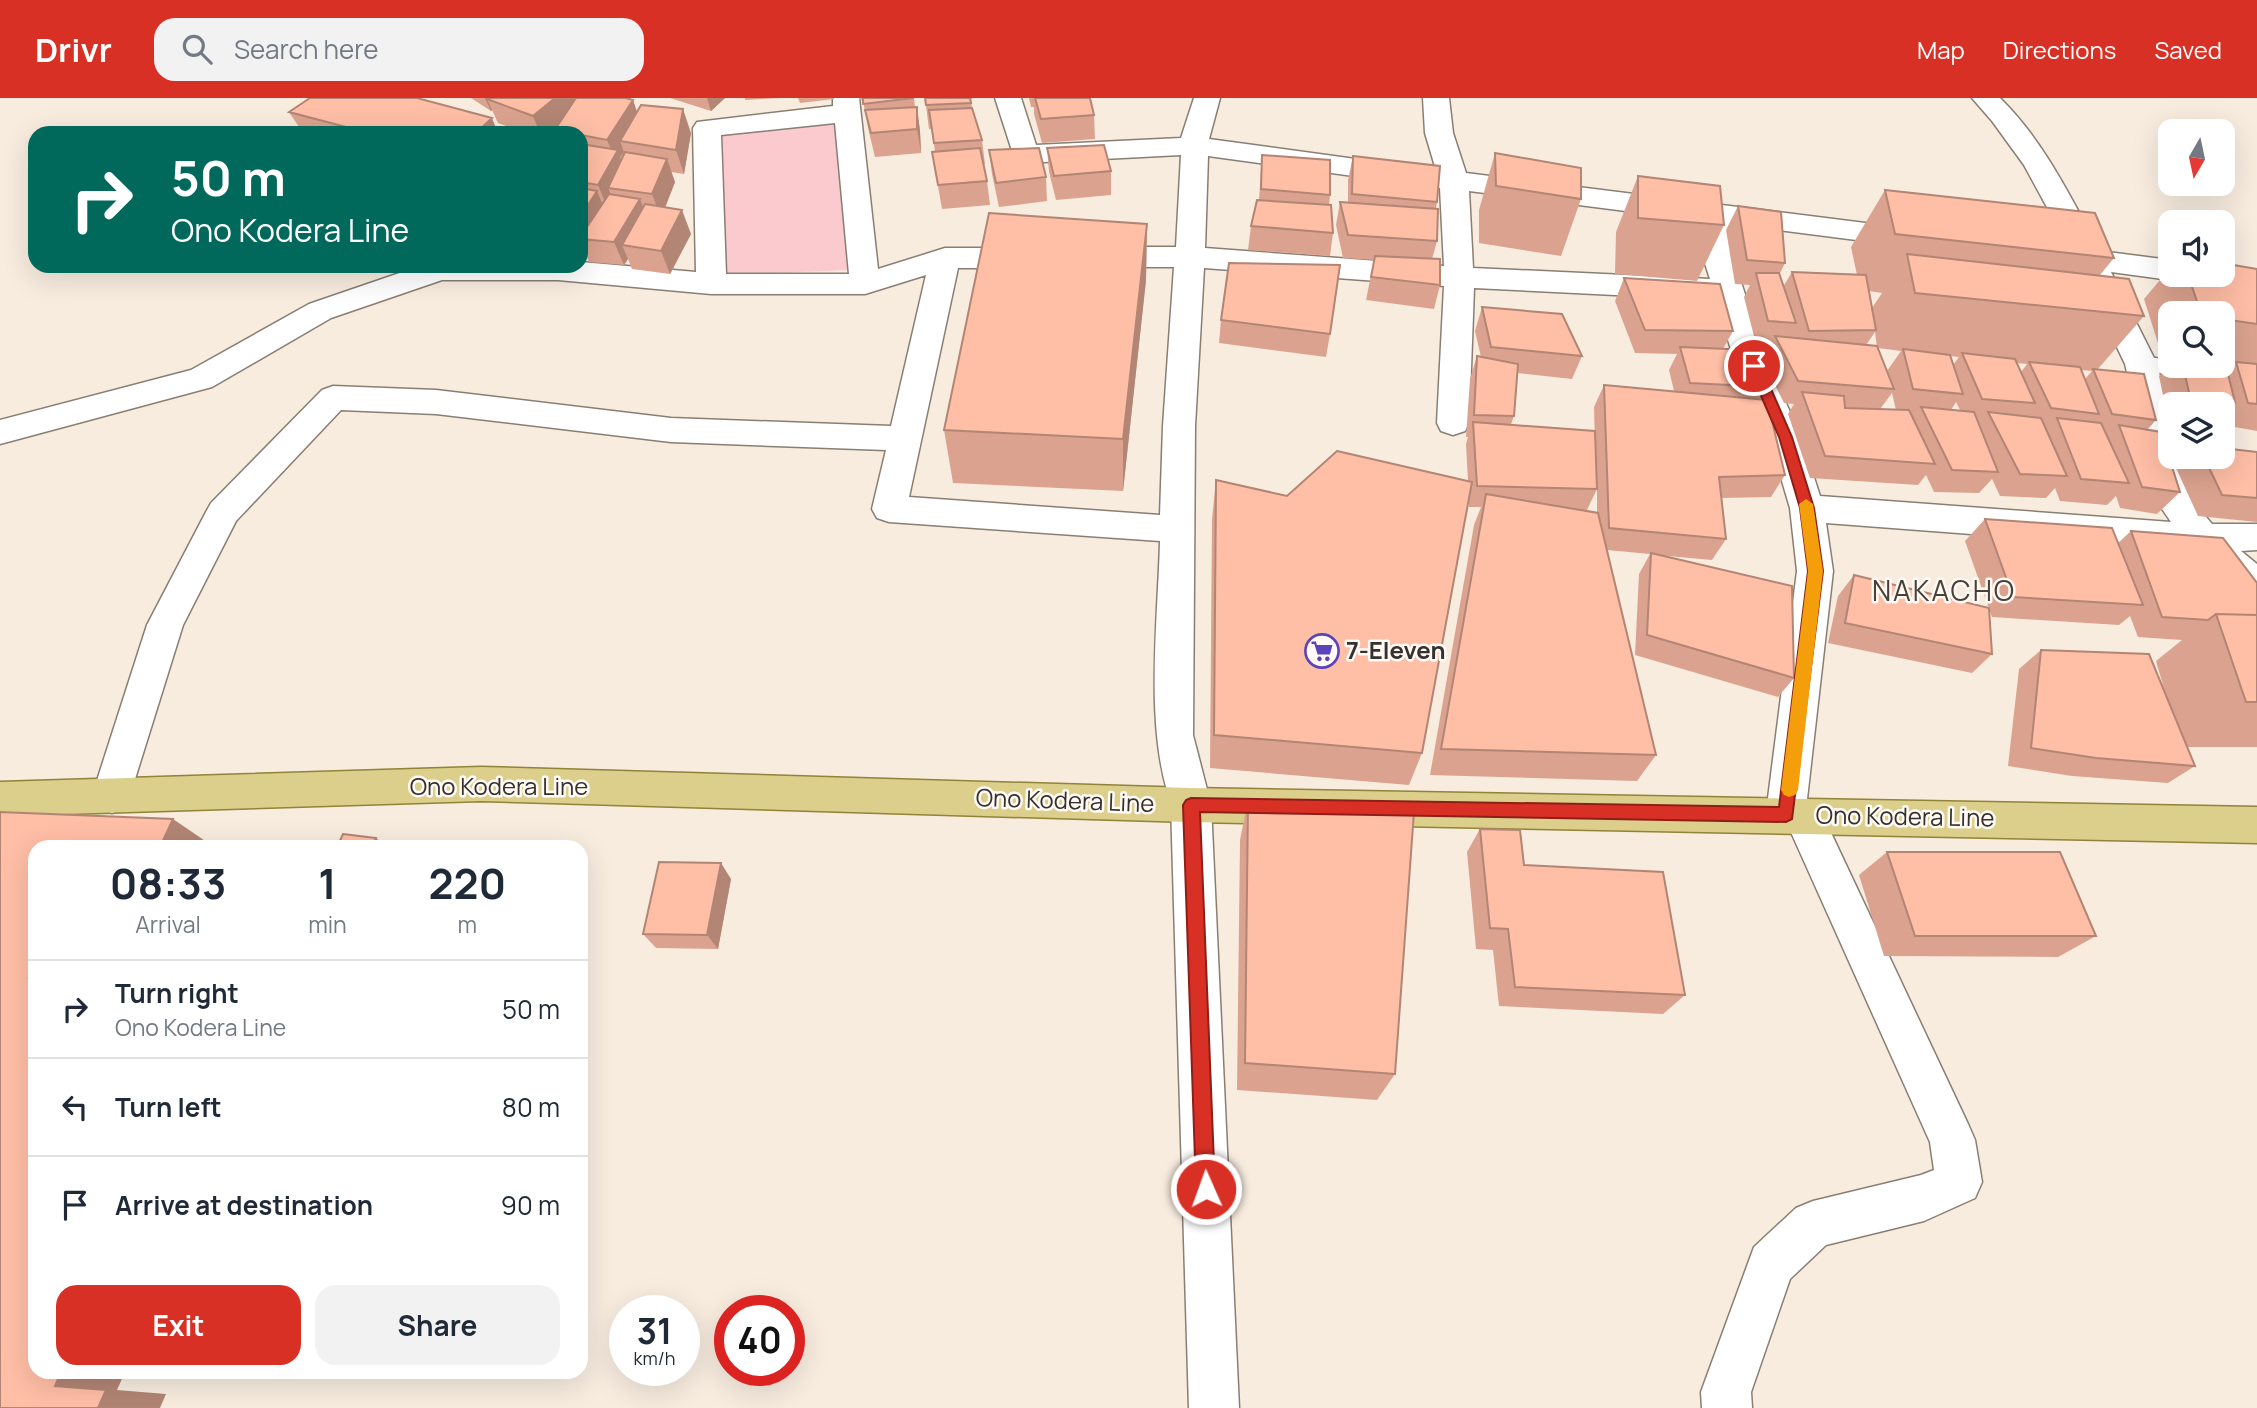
<!DOCTYPE html>
<html lang="en">
<head>
<meta charset="utf-8">
<style>
  :root { --surface:#fff; --page:#f2f2f3; --text:#1f2937; --muted:#747a83; --line:#e0e1e3; --accent:#d93025 }
  body { margin:0; font-family:Manrope,sans-serif; background:var(--page); color:var(--text); height:100vh; display:flex; flex-direction:column; font-size:26px; white-space:nowrap }
  * { box-sizing:border-box; margin:0 }
  p { font-size:23px; color:var(--muted) }
  .icon { flex:none; width:38px; height:38px; fill:none; stroke:currentColor; stroke-width:2; stroke-linecap:round; stroke-linejoin:round }
  .map { position:relative; flex:1; overflow:hidden }
  .sheet { position:absolute; left:28px; top:742px; width:560px; height:539px; display:flex; flex-direction:column; background:var(--surface); border-radius:21px; box-shadow:0 7px 28px #0002 }
  .sheet>* { flex:none }
  .banner { position:absolute; left:28px; top:28px; width:560px; height:147px; border-radius:21px; box-shadow:0 7px 28px #0002; background:#00695c; color:#fff; overflow:hidden }
  .needle { width:46px; rotate:189deg }
  .fabs { position:absolute; left:2158px; top:21px; display:grid; gap:14px }
  .fabs a { display:grid; place-items:center; width:77px; height:77px; border-radius:14px; background:var(--surface); box-shadow:0 7px 28px #0002; font-size:35px }
  .speed { position:absolute; left:609px; top:1197px; display:flex; gap:14px; font-size:35px; font-weight:700; text-align:center }
  .speed>* { display:grid; place-content:center; width:91px; height:91px; border-radius:50%; background:var(--surface); box-shadow:0 7px 28px #0002; line-height:1 }
  .speed small { font-size:18px; font-weight:400 }
  .speed .limit { border:10px solid #d22; background:#fff; color:#111 }
  .pin { position:absolute; display:grid; place-items:center; width:60px; height:60px; color:#fff; margin:-30px; border:4px solid #fff; border-radius:50%; box-shadow:0 2px 7px #0007 }
  .me { position:absolute; width:77px; margin:-38px; rotate:358deg; stroke-linejoin:round; filter:drop-shadow(0 0 5px #0008) }
  .turn { display:flex; align-items:center; gap:24px; height:147px; padding:0 28px; font-size:32px }
  .turn .icon { width:91px; height:91px; stroke-width:2.5 }
  .turn b { display:block; font-size:49px; line-height:60px }
  .eta { display:flex; justify-content:space-evenly; align-items:center; height:119px; text-align:center }
  .eta b { font-size:42px; font-weight:700; line-height:49px }
  .primary-button { display:flex; gap:14px; margin-top:auto; padding:14px 28px }
  .primary-button a { flex:1; height:80px; border-radius:21px; background:var(--accent); color:#fff; font-size:28px; font-weight:700; line-height:80px; text-align:center }
  .primary-button a+a { background:var(--page); color:var(--text) }
  ul { padding:0; list-style:none }
  li { display:flex; align-items:center; gap:21px; height:98px; padding:0 28px; border-top:2px solid var(--line) }
  li div { flex:1 }
  li b { display:block; font-size:26px }
  li em { font-style:normal }
  header { display:flex; align-items:center; gap:42px; box-sizing:border-box; height:98px; padding:0 35px; background:var(--accent); color:#fff }
  header strong { font-size:33px }
  nav { display:flex; gap:38px; margin-inline-start:auto; font-size:24px }
  .search { width:490px; height:63px; background:var(--page); display:flex; align-items:center; gap:18px; box-sizing:border-box; padding:0 24px; border-radius:21px; color:var(--muted); font-size:26px }
  .map>svg:first-child { display:block }
  .green { fill:#facace }
  .lines { fill:none; stroke-linecap:round; stroke-linejoin:round }
  .lane-casing { stroke:#897e73; stroke-width:3 }
  .street-casing { stroke:#897e73; stroke-width:3 }
  .secondary-casing { stroke:#897e73; stroke-width:3 }
  .primary-casing { stroke:#918338; stroke-width:3 }
  .lane { fill:#fff; fill-rule:evenodd }
  .street { fill:#fff; fill-rule:evenodd }
  .secondary { fill:#fff; fill-rule:evenodd }
  .primary { fill:#dbcf8b; fill-rule:evenodd }
  .wall { fill:#dba38f; fill-rule:evenodd }
  .shaded-wall { fill:#b28574 }
  .building { fill:#ffbea6; stroke:#b28574; stroke-width:2 }
  .route { fill:#d93025; stroke:#8d1f18; stroke-width:2 }
  .slow { fill:#f59e0b }
  .labels { text-anchor:middle; stroke-width:5; stroke-linejoin:round; paint-order:stroke }
  .poi-label { font-size:24px; font-weight:bold; fill:#35312c; stroke:#fffaf5; text-anchor:start }
  .street-label { font-size:24px; fill:#35312c; stroke:#fffaf5 }
  .quarter-label { font-size:28px; letter-spacing:2px; fill:#4b4137; stroke:#fffaf5 }
</style>
</head>
<body>
<header>
<strong>Drivr</strong>
<div class="search"><svg class="icon" aria-label="search" viewBox="0 0 24 24"><circle cx="10" cy="10" r="6"/><path d="M15 15l6 6"/></svg>Search here</div>
<nav><a>Map</a><a>Directions</a><a>Saved</a></nav>
</header>
<div class="map">
<svg width="2257" height="1310" viewBox="0 0 2257 1310">
  <rect width="100%" height="100%" fill="#f8ecdf"/>
  <!-- green -->
  <path class="green" d="M836 26 850 172 725 177 716 34Z"/>
  <g class="lines">
    <!-- lane casing -->
    <g class="lane-casing">
      <path id="lane" d="M2141 258 2170 262V268H2209L2257 274V290L2133 271 2130 266 2133 261Z"/>
    </g>
    <!-- street casing -->
    <g class="street-casing">
      <path id="street" d="M833 0H859L878 171 945 150H1031L1041 153 1046 160 1041 167 1031 170H958L909 399 1160 417 1163 328 1174 169H1094L1084 166 1079 159 1084 152 1094 149H1176L1181 57 1025 65 1015 62 995 0H1021L1036 47 1181 40 1194 0H1220L1209 41 1436 72 1425 35 1423 0H1449L1453 35 1466 75 1921 132 1926 139 1921 146 1911 149 1732 126 1730 150 1764 255 1801 339 1820 398 2171 424 2158 405 2125 266 2079 169 2051 164 2046 157 2051 150 2068 148 2024 67 1992 23 1972 0H2000C2044 43 2071 100 2100 153L2170 162V177H2182L2170 182 2111 174 2157 266 2170 318V359H2180L2191 401 2212 426H2257V452L2241 453 2257 466V501L2244 497 2194 453 1826 425 1833 473 1807 701 1817 705 1968 1026 1975 1042 1982 1084 1975 1100 1924 1123 1826 1147 1790 1181 1751 1294 1752 1310H1702L1701 1294 1754 1149 1796 1110 1813 1103 1921 1077 1934 1072 1930 1044 1790 732 1786 734 1772 728 1766 716 1797 473 1790 410 1769 339 1732 255 1716 202 1474 190 1469 325 1465 333 1453 337 1441 333 1437 325 1444 188 1204 170 1195 328 1193 637 1211 707 1205 719 1191 724 1177 719C1142 645 1158 526 1160 443L889 424 877 420 872 411 886 352 671 344 436 316 341 312 236 423 183 527 126 710 112 715 98 710 92 698 147 527 206 414 211 405 322 292 333 288 436 292 671 320 891 328 926 177 865 196H711L558 182H442L331 220 212 289 0 346V322L191 272 309 206 420 168H581V164L696 174 693 30 697 24 833 8ZM835 25 849 176H726L721 37ZM1208 58 1440 90 1444 168 1205 150ZM1469 93 1704 123 1700 150 1710 181 1473 170Z"/>
    </g>
    <!-- secondary casing -->
    <g class="secondary-casing">
      <path id="secondary" d="M1191 690 1205 695 1211 707 1239 1310H1189L1171 707 1177 695Z"/>
    </g>
    <!-- primary casing -->
    <g class="primary-casing">
      <path id="primary" d="M481 669 1191 690 2257 709V745L1191 724 481 703 0 718V684Z"/>
    </g>
    <!-- lane -->
    <use href="#lane" class="lane"/>
    <!-- street -->
    <use href="#street" class="street"/>
    <!-- secondary -->
    <use href="#secondary" class="secondary"/>
    <!-- primary -->
    <use href="#primary" class="primary"/>
  </g>
  <!-- wall -->
  <path class="wall" d="M471 0H626L633 2 637 14 691 35 684 76 671 74 675 84 665 109 691 136 670 176 632 171 628 161 624 167 589 164 583 149H581V35H555L554 33 552 35H524L498 25 492 12 491 13Z
    M670 0H725L711 13Z
    M745 0H780L745 2Z
    M798 0H834V1L800 5Z
    M859 0H914L915 9H917L920 33 921 55 875 59 868 30 863 2H859Z
    M925 0H972L973 1H971L972 10 982 42 985 66H984L987 83 990 107 942 111 932 54H935L932 31H929Z
    M1029 0H1090L1094 17 1095 41 1042 45 1034 16V9H1031Z
    M289 14 498 35H303Z
    M1047 50 1111 73V97L1056 102 1049 74Z
    M989 52 1046 79 1047 103 999 109 992 76Z
    M1495 55 1581 101 1561 158 1479 145V112Z
    M1262 57 1330 97 1329 107 1333 135 1330 158 1248 152 1251 128 1259 102Z
    M1353 58 1437 104 1436 111 1437 143 1432 161 1440 187 1434 211 1366 202 1374 162 1343 160 1336 127 1340 104H1348V82Z
    M1638 78 1724 127 1697 183 1615 176 1616 134Z
    M1885 92 2114 160 2100 177 2144 218 2097 272 2156 322 2147 332 2180 394 2157 416 2120 410 2116 398 2107 407 2060 403 2055 390 2046 400 2000 398 1992 381 1979 395 1934 394 1926 377 1918 387 1810 380 1788 316 1794 306 1784 305 1762 261 1770 247 1756 246 1744 199 1750 187 1735 186 1726 132 1738 108 1785 165 1779 177 1783 189 1792 174 1857 177 1851 149ZM1869 193 1882 195 1872 210ZM1875 234 1877 250 1866 247ZM1878 250 1901 253 1887 273ZM1950 258 1959 259 1953 267ZM2017 265 2027 266 2021 274ZM2081 272 2092 273 2085 281ZM1892 295 1896 312 1880 311ZM1956 304 1960 312H1951Z
    M1147 126 1146 182 1123 393 953 385 944 332Z
    M2170 170V177H2222L2257 171V333L2224 327 2222 321V306H2170V322L2168 321 2159 278 2170 267 2222 268V215H2170V262L2163 261 2144 201Z
    M1624 180 1733 233 1723 251 1770 289 1763 301 1785 377 1771 399 1721 400 1726 441 1712 462 1657 457 1794 580 1778 599 1635 557 1639 476 1650 456 1607 452 1656 657 1637 683 1430 677 1474 427 1481 409H1469V402L1422 655 1409 687 1210 670 1212 421 1216 382 1287 398 1468 383 1466 346 1468 339H1466L1470 281 1477 258 1481 259 1475 233 1482 209 1582 258 1572 281 1518 275 1514 318 1511 326 1595 346 1594 309 1604 287 1674 293 1669 272 1677 256 1635 255 1615 203ZM1597 391V414L1587 412Z
    M1221 222 1330 236 1326 259 1219 245Z
    M2257 354V424L2198 418 2176 370 2189 359H2222Z
    M1985 421 2118 445 2131 433 2257 485V649H2187L2195 668 2168 685 2072 678 2008 668 2019 571 2041 552 2165 594 2156 563 2182 542 2138 539 2130 518 2119 527 1992 519 1965 443Z
    M1854 477 1992 556 1972 575 1828 545 1838 498Z
    M1248 702 1395 976 1377 1002 1237 992 1240 742Z
    M1480 731 1524 767 1685 897 1663 916 1499 908 1493 852 1476 851 1467 754Z
    M1887 754 2096 838 2058 859 1884 858 1859 777Z
    M731 781 718 851 656 850 643 836Z"/>
  <!-- shaded-wall -->
  <path class="shaded-wall" d="M485 0H513L487 1 492 12 491 13Z
    M555 0H581L584 8 552 35H540L533 18Z
    M707 0H725L711 13Z
    M633 2 641 26 620 43 624 54 620 59 627 76 608 90 613 101 608 111 598 87 614 59 607 42Z
    M917 9 920 33 921 55 917 31Z
    M683 11 691 35 684 76 676 52Z
    M492 20 498 35H476Z
    M667 61 675 84 661 120 652 96Z
    M597 93 607 117 581 137V118Z
    M640 101 649 125 622 147 628 161 624 167 614 144Z
    M682 112 691 136 670 176 661 153Z
    M1147 126 1146 182 1123 393V341Z
    M173 721 214 749H160Z
    M376 740 386 749H371Z
    M721 765 731 781 718 851 707 837Z
    M35 869V883L29 880Z
    M61 1274H125L117 1292 166 1296 160 1310H98L55 1288Z"/>
  <!-- building -->
  <path class="building" d="M310 0H417L492 20 476 35H369L289 14Z
    M488 0H555L533 18 487 1Z
    M576 0H626L633 2 607 42 581 37V35H566L554 33Z
    M863 0H914L863 6Z
    M925 0H970L971 5 926 7Z
    M1035 0H1090L1094 17 1041 21Z
    M641 7 683 11 676 52 620 43Z
    M917 9V31L871 35 865 12Z
    M972 10 982 42 934 45 929 12Z
    M581 46 618 52 598 87 581 84Z
    M1104 47 1111 73 1054 78 1047 50Z
    M980 50 987 83 938 87 932 54Z
    M1039 50 1046 79 996 85 989 52Z
    M625 54 667 61 652 96 608 90Z
    M1495 55 1581 70V101L1496 88Z
    M1262 57 1330 62V97L1261 91Z
    M1353 58 1440 68 1437 104 1352 96Z
    M1638 78 1720 88 1724 127 1638 120Z
    M581 90 597 93 581 118Z
    M1885 92 2095 115 2114 160 1895 136Z
    M609 96 640 101 614 144 581 141V138Z
    M1257 102 1331 107 1333 135 1251 128Z
    M1340 104 1438 111 1437 143 1348 137Z
    M645 106 682 112 661 153 622 147Z
    M1738 108 1781 114 1785 165 1747 162Z
    M989 115 1147 126 1123 341 944 332Z
    M1907 156 2129 181 2144 218 1915 195Z
    M1375 158 1440 161V187L1371 179Z
    M1229 165 1340 167 1330 236 1221 222Z
    M2222 165 2257 171V226L2222 221V215H2201L2188 177H2222Z
    M1792 174 1866 177 1876 232 1809 233Z
    M1756 175H1779L1796 225 1768 223Z
    M1624 180 1720 186 1733 233 1645 232Z
    M1482 209 1562 216 1582 258 1491 249Z
    M1775 238 1877 248 1894 291 1798 283Z
    M1680 249 1750 252 1770 289 1690 285Z
    M1903 251 1950 257 1963 296 1913 291Z
    M1962 255 2015 261 2035 305 1982 301Z
    M1477 258 1518 266 1514 318 1474 317Z
    M2222 263 2225 264 2235 304 2190 299 2183 268H2222Z
    M2029 264 2080 269 2099 316 2051 310Z
    M2236 264 2257 266V306L2248 305Z
    M2093 271 2144 276 2156 322 2112 316Z
    M1604 287 1767 302 1785 377 1719 379 1726 441 1609 430Z
    M1802 294 1844 298 1845 310 1909 312 1935 366 1825 358Z
    M1921 309 1974 314 1998 374 1952 372Z
    M1988 314 2041 320 2067 378 2020 376Z
    M2057 320 2101 325 2129 385 2081 381Z
    M1473 324 1595 333 1597 391 1477 388Z
    M2119 327 2161 334 2180 394 2142 389Z
    M2222 350 2257 354V400L2222 397 2204 359H2222Z
    M1337 353 1472 384 1422 655 1214 637 1216 382 1287 398Z
    M1486 396 1598 415 1656 657 1441 651Z
    M1985 421 2112 430 2143 507 2013 499Z
    M2131 433 2223 440 2257 485V517L2216 516 2208 522 2162 519Z
    M1651 455 1792 488 1794 580 1647 537Z
    M1854 477 1989 510 1992 556 1845 525Z
    M2216 516 2257 517V604H2246Z
    M2041 552 2149 556 2195 668 2096 660 2031 650Z
    M1248 702 1414 714 1395 976 1245 965Z
    M0 714 173 721 160 749H35V869L29 880H35V1274H61L55 1288 106 1292 98 1310H0Z
    M1480 731 1520 732 1524 767 1663 774 1685 897 1515 889 1508 831 1490 830Z
    M343 736 376 740 371 749H337Z
    M1887 754H2060L2096 838H1915Z
    M659 764 721 765 707 837 643 836Z"/>
  <!-- route -->
  <path class="route" d="M1754 263 1761 268 1792 339 1814 410 1823 473 1792 721 1786 724 1200 714 1215 1091 1213 1098 1206 1100 1199 1098 1196 1091 1183 707 1186 702 1191 700 1779 709 1808 473 1800 410 1779 339 1748 268Z"/>
  <!-- slow -->
  <path class="slow" d="M1806 401 1813 406 1823 473 1798 692 1795 697 1789 699 1784 697 1781 692 1808 473 1799 406Z"/>
  <!-- icons -->
  <defs>
    <g id="supermarket-ring" transform="scale(1.75)"><circle r="9.5" fill="#fffaf5" stroke="#5a44bc" stroke-width="1.5"/><path d="M-6-5.5h2.5l.6 2H6L4.5 2H-2.5L-4.4-4H-6ZM-1.5 3.2a1.3 1.3 0 1 0 .1 0ZM3 3.2a1.3 1.3 0 1 0 .1 0Z" fill="#5a44bc"/></g>
  </defs>
  <g fill-rule="evenodd">
    <use href="#supermarket-ring" x="1322" y="553"/>
  </g>
  <g class="labels">
    <!-- poi labels -->
    <g class="poi-label">
      <text x="1346" y="561">7-Eleven</text>
    </g>
    <!-- street labels -->
    <g class="street-label">
      <text x="499" y="697">Ono Kodera Line</text>
      <text transform="translate(1065 703) rotate(2)" y="8">Ono Kodera Line</text>
      <text transform="translate(1905 719) rotate(1)" y="8">Ono Kodera Line</text>
    </g>
    <!-- quarter labels -->
    <g class="quarter-label">
      <text x="1944" y="503">NAKACHO</text>
    </g>
  </g>
</svg>
<div class="fabs">
<a><svg class="needle" viewBox="-14 -14 28 28"><path d="M0-13l5 13h-10z" fill="#e53935"/><path d="M0 13l5-13h-10z" fill="#747a83"/></svg></a>
<a><svg class="icon" aria-label="sound" viewBox="0 0 24 24"><path d="M4 9h4l5-4v14l-5-4H4zM17 9q2 3 0 6"/></svg></a>
<a><svg class="icon" aria-label="search" viewBox="0 0 24 24"><circle cx="10" cy="10" r="6"/><path d="M15 15l6 6"/></svg></a>
<a><svg class="icon" aria-label="layers" viewBox="0 0 24 24"><path d="M12 4l9 5-9 5-9-5zM3 14l9 5 9-5"/></svg></a>
</div>
<div class="speed"><div>31<small>km/h</small></div><div class="limit">40</div></div>
<div class="pin" style="left:1754px;top:268px;background:#d93025"><svg class="icon" aria-label="arrive" viewBox="0 0 24 24"><path d="M6 21V4h12l-3 4 3 4H6"/></svg></div>
<svg class="me" style="left:1206px;top:1091px" viewBox="-20 -20 40 40"><circle r="17" fill="#d93025" stroke="#fff" stroke-width="3"/><path d="M0-11L8 9 0 5-8 9z" fill="#fff"/></svg>
<div class="banner">
<div class="turn"><svg class="icon" aria-label="right" viewBox="0 0 24 24"><path d="M7 20v-9h11M14 6l5 5-5 5"/></svg><div><b>50 m</b>Ono Kodera Line</div></div>
</div>
<section class="sheet">
<div class="eta">
<div><b>08:33</b><p>Arrival</p></div>
<div><b>1</b><p>min</p></div>
<div><b>220</b><p>m</p></div>
</div>
<ul>
<li><svg class="icon" aria-label="right" viewBox="0 0 24 24"><path d="M7 20v-9h11M14 6l5 5-5 5"/></svg><div><b>Turn right</b><p>Ono Kodera Line</p></div><em>50 m</em></li>
<li><svg class="icon" aria-label="left" viewBox="0 0 24 24"><path d="M17 20v-9H6M10 6l-5 5 5 5"/></svg><div><b>Turn left</b></div><em>80 m</em></li>
<li><svg class="icon" aria-label="arrive" viewBox="0 0 24 24"><path d="M6 21V4h12l-3 4 3 4H6"/></svg><div><b>Arrive at destination</b></div><em>90 m</em></li>
</ul>
<div class="primary-button"><a>Exit</a><a>Share</a></div>
</section>
</div>
</body>
</html>
